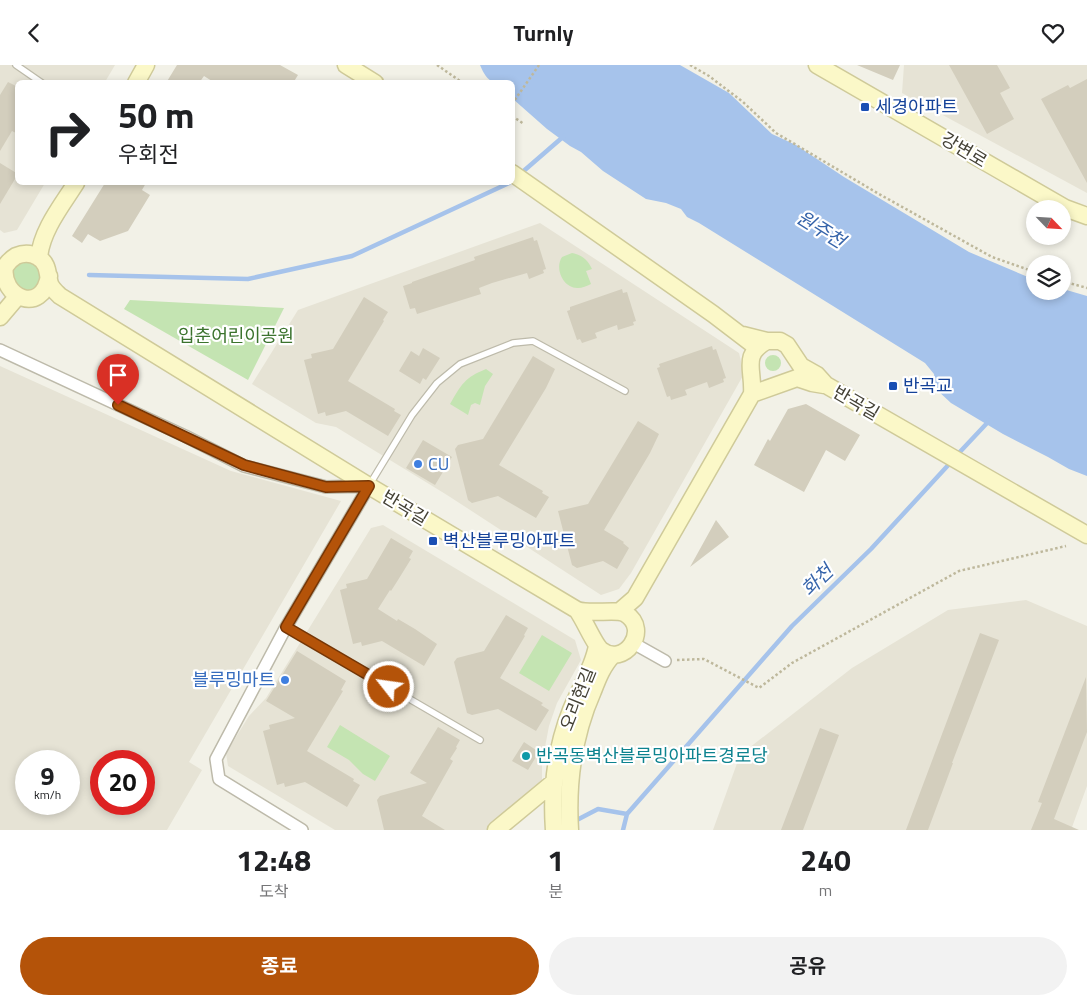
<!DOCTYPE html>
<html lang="ko">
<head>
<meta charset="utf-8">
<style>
  :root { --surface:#fff; --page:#f2f2f2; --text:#202124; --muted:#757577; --accent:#b45309 }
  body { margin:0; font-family:"Titillium Web","Noto Sans KR",sans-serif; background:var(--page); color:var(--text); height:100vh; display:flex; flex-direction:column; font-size:19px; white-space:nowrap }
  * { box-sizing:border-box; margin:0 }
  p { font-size:16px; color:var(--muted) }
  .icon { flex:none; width:28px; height:28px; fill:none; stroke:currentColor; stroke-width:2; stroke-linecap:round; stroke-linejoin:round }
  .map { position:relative; height:765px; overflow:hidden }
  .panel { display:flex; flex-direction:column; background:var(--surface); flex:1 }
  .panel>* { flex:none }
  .top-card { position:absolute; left:15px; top:15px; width:500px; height:105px; border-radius:8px; box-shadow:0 2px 8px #0003; background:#fff; color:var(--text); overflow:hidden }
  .needle { width:32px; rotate:115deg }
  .tools { position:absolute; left:1026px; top:135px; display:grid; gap:10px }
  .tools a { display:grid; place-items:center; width:45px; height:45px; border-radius:50%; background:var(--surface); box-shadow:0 2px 8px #0003; font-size:25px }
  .speed { position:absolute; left:15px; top:685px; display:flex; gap:10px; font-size:25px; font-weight:700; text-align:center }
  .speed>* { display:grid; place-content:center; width:65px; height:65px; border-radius:50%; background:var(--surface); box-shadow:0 2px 8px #0003; line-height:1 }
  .speed small { font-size:12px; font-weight:400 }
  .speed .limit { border:8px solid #d22; background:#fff; color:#111 }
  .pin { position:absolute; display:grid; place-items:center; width:42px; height:42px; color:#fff; margin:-51px -21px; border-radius:50% 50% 50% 0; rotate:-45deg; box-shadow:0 0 5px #0007 }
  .pin .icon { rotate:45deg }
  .me { position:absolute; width:55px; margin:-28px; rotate:300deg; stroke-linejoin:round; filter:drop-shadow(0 0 4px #0008) }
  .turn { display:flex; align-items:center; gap:18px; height:105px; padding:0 20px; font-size:22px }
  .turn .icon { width:65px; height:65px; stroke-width:2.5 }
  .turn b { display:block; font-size:35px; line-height:42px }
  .eta { display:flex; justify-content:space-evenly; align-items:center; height:85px; text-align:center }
  .eta b { font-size:30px; font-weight:700; line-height:35px }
  .button { display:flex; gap:10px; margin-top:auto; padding:10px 20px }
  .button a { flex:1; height:58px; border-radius:30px; background:var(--accent); color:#fff; font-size:20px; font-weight:700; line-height:58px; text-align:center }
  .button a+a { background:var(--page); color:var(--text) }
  header { display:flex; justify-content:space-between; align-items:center; height:65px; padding:0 20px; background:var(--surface); font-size:22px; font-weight:700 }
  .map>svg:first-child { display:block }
  .residential { fill:#e6e3d5; fill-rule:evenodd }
  .green { fill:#c4e4b2 }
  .water { fill:#a6c3eb }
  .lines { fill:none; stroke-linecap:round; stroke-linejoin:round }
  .stream { stroke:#a6c3eb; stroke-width:4.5 }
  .building { fill:#d3cebd }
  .lane-casing { stroke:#bdbaaa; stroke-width:8 }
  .street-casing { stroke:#bdbaaa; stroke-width:14 }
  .secondary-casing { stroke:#cfca99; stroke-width:19 }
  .path { stroke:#beb89c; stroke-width:2.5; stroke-dasharray:2.5 2.5; stroke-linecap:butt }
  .lane { stroke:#fff; stroke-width:5.5 }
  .street { stroke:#fff; stroke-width:11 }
  .secondary { stroke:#fbf8c8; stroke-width:16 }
  .route-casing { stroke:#753606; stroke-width:12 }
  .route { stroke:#b45309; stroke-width:9 }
  .transit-dot { fill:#1a4fb4; stroke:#fff; stroke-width:2 }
  .shop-dot { fill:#3f7fe0; stroke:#fff; stroke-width:2 }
  .culture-dot { fill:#0f9aa8; stroke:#fff; stroke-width:2 }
  .labels { text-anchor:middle; stroke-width:4.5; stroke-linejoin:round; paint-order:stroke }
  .transit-label { font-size:18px; fill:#164399; stroke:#fff; text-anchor:start }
  .street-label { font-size:18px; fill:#454236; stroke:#fff }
  .park-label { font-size:18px; fill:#3b732d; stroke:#fff }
  .shop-label { font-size:18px; fill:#366cbe; stroke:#fff; text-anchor:start }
  .culture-label { font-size:18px; fill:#0d838f; stroke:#fff; text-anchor:start }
  .water-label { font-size:19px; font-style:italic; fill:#3664aa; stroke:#fff }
</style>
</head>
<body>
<header><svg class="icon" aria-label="back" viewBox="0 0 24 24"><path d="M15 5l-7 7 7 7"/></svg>Turnly<svg class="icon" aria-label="heart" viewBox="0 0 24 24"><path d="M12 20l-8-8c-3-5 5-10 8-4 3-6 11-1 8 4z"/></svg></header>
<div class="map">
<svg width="1087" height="765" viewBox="0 0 1087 765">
  <rect width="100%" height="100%" fill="#f2f1e7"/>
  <!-- residential -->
  <path class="residential" d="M0 0H115L105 17 18 18V118H45L17 165 4 168 0 165Z
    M904 0H1087V128L902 28Z
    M540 158 739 288 744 309 631 508 619 524 601 530 447 430 336 362 316 358 252 319 298 245Z
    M0 301 231 406 341 436 189 697 202 705 167 765H0ZM26 696H69V739H26ZM101 696H144V739H101Z
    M383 460 575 575 581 595 557 638 549 661 542 698V720L486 765H335L228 701 226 688 249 651 266 633 371 463Z
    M1026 535 1087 561V721L1071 765H713L740 690 852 603 948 545Z"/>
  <!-- green -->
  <path class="green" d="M572 188C582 190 588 195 592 204L586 206 591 219C587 221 582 223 578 223 564 224 554 204 562 192Z
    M26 195 35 198 41 206 39 220 30 227 19 226 10 208 16 199Z
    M130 235 284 243 248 315 124 244Z
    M765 298a8 8 0 1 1 16 0a8 8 0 1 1-16 0Z
    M486 304 493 309 485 321 480 340 475 338 471 340 468 350 450 339C462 319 464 313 486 304Z
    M542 570 572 588 549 626 519 608Z
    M340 660 390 691 375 716 363 709 349 695 327 682Z"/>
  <!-- water -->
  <path class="water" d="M480 0H680L729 28 772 69 796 80 844 112 969 187 1035 215V226H1062L1063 224 1087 231V411L1069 404 1048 392 1003 369 951 338 936 324 934 309 925 298 699 158 687 152 681 144 666 138 646 134 603 106 581 87 570 81 547 64 513 34 512 18C493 18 488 19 480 0Z"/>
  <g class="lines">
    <!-- stream -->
    <path class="stream" d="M519 110 564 71
      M89 210 248 214 352 191 509 118
      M957 390 989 356
      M573 757 598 744 627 749
      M623 765 627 749 792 561 871 484 952 396"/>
  </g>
  <!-- building -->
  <path class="building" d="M177 0H280L298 10 293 18H215L204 11 199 18H166Z
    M857 0H900L893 15Z
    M949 0H997L1010 23 1000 28 1014 54 987 69Z
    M1087 14V118L1041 34 1068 20 1070 23Z
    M8 17 18 22V69L12 66 0 86V30Z
    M0 98 18 109 0 139Z
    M105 118H146L142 125 150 130 128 166 100 176 88 169 82 178 72 171Z
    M533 172 534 176 537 175 546 204 543 205 544 208 529 214 527 208 492 218 479 223 481 229 417 249 415 243 410 244 403 221 412 218V217L475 195 474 192Z
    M622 224 623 228 627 227 636 256 633 257 634 260 618 265 617 260 595 268 597 273 582 278 580 274 577 275 567 246 570 245V242Z
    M364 232 388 247 383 255 384 256 348 316 395 344 394 346 401 350 388 371 346 346 326 351 325 347 318 349 304 295 312 293 311 289 333 284Z
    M712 281 713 285 716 284 726 313 723 314 724 317 709 323 707 317 685 325 687 330 671 335 670 331 667 332 657 303 660 302 659 299Z
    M423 283 440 293 426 315 423 313 420 319 399 306 411 286 419 291Z
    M533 291 555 304 546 323 499 400 543 426 542 428 549 432 536 453 498 431 472 438 468 435 455 384 458 380 483 374Z
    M806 339 860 370 845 396 826 385 804 427 754 400 768 374 770 376 788 344Z
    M638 356 659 369 650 388 604 465 624 477 623 478 629 483 617 504 603 496 577 503 572 500 558 446 588 439Z
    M423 375 452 392 435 420 406 403Z
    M716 455 729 472 690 502Z
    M391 473 413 486 409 493 411 494 398 515 391 526 390 525 378 544 397 556 398 554 415 564 437 579 424 601 382 576 362 581 361 577 353 579 340 525 347 523 346 519 367 514Z
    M506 550 528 563 524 570 525 571 500 613 543 638 541 640 549 645 536 666 498 644 472 650 467 648 454 597 457 593 484 586Z
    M980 568 999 575 952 698H953L928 765H906Z
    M297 586 346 616 341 625 343 626 307 686 354 714 353 716 360 720 347 742 305 717 285 722 284 718 277 720 263 666 270 664 269 660 295 653 266 636Z
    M1086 612 1087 667 1054 754 1079 765H1031L1042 738 1038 737Z
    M438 662 460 675 456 682 457 683 450 694 453 696 422 751 445 765H384L377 735 380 731 427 718 410 708Z
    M820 663 839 670 803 765H781Z
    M524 677 539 687 528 705 512 696Z"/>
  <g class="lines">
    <!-- lane casing -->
    <g class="lane-casing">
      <path id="lane" d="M16 0 42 18
        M370 419 412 350 437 318 460 299 513 278 533 276 625 326
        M286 562 480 675"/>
    </g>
    <!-- street casing -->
    <g class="street-casing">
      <path id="street" d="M0 285 185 371 244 401 326 422 369 421
        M633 578 665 596
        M302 765 219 714 216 694 286 562 369 421"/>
    </g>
    <!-- secondary casing -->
    <g class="secondary-casing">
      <path id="secondary" d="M346 0 375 18
        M817 0 1065 143 1087 151
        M136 18 146 0
        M512 108 713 249 751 278
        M39 193C41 166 62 140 76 118
        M49 211C42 251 0 232 5 202 8 197 11 194 16 191 23 188 31 188 38 192 49 199 47 209 50 219 52 224 57 228 60 231L369 421 577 545C592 550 617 543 626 549 651 565 624 603 601 585 594 579 585 556 577 545
        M0 252 17 232
        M743 270 767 276H780L787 280 801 301 817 310 826 320 1087 470
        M752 329 797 313 812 318 824 320
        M620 546 635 533 752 329C754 305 741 290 767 276
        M496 765 554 717
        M554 765C551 724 556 683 571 645 580 623 593 603 597 581
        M570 765C567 716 573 671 593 626 598 613 603 600 613 590"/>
    </g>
    <!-- path -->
    <path class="path" d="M437 0 463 18
      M690 0 709 11 743 37 776 68 879 129 992 192 1035 207
      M512 39 539 0
      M512 51 524 59
      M1062 216 1087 223
      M677 595 704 594 759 623 792 598 959 506 1066 481"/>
    <!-- lane -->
    <use href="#lane" class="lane"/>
    <!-- street -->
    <use href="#street" class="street"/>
    <!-- secondary -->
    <use href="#secondary" class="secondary"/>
  </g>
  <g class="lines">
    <!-- route casing -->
    <g class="route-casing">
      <path id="route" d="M118 340 244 400 326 422 369 421 286 562 389 622"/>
    </g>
    <!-- route -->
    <use href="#route" class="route"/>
  </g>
  <!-- markers -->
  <g class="transit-dot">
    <rect x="860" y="37" width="10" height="10" rx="2.5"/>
    <rect x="888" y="316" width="10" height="10" rx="2.5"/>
    <rect x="428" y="471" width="10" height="10" rx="2.5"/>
  </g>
  <g class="shop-dot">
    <circle cx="418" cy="399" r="5"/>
    <circle cx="285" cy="615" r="5"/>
  </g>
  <circle class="culture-dot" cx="526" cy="691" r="5"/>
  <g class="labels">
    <!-- transit labels -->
    <g class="transit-label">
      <text x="875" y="48">세경아파트</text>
      <text x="903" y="327">반곡교</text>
      <text x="443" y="482">벽산블루밍아파트</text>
    </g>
    <!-- street labels -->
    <g class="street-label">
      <text transform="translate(964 85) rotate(31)" y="6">강변로</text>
      <text transform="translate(856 338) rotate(30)" y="6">반곡길</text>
      <text transform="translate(405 443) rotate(31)" y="6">반곡길</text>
      <text transform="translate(578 634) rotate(-68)" y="6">오리현길</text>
    </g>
    <!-- park labels -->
    <g class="park-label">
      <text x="236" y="277">입춘어린이공원</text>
    </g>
    <!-- shop labels -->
    <g class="shop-label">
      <text x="428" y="405">CU</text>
      <text x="275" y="621" text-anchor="end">블루밍마트</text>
    </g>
    <!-- culture labels -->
    <g class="culture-label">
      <text x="536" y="697">반곡동벽산블루밍아파트경로당</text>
    </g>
    <!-- water labels -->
    <g class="water-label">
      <text transform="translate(821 164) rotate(32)" y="7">원주천</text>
      <text transform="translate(817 515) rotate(-44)" y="7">화천</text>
    </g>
  </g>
</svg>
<div class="tools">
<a><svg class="needle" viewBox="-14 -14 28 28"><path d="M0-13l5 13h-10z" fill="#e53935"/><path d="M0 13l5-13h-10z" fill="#757577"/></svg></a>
<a><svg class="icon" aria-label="layers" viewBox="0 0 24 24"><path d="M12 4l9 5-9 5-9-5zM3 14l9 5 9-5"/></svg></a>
</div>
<div class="speed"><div>9<small>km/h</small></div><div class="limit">20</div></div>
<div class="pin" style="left:118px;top:340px;background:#d93025"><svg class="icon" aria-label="arrive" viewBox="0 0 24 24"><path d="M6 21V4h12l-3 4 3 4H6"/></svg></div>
<svg class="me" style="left:389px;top:622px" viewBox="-20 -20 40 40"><circle r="17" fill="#b45309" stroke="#fff" stroke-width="3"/><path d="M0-11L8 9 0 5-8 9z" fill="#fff"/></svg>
<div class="top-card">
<div class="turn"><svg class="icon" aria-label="right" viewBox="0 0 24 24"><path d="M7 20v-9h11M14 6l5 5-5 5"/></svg><div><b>50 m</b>우회전</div></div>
</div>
</div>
<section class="panel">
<div class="eta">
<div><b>12:48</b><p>도착</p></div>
<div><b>1</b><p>분</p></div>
<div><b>240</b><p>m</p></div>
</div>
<div class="button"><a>종료</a><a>공유</a></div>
</section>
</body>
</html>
